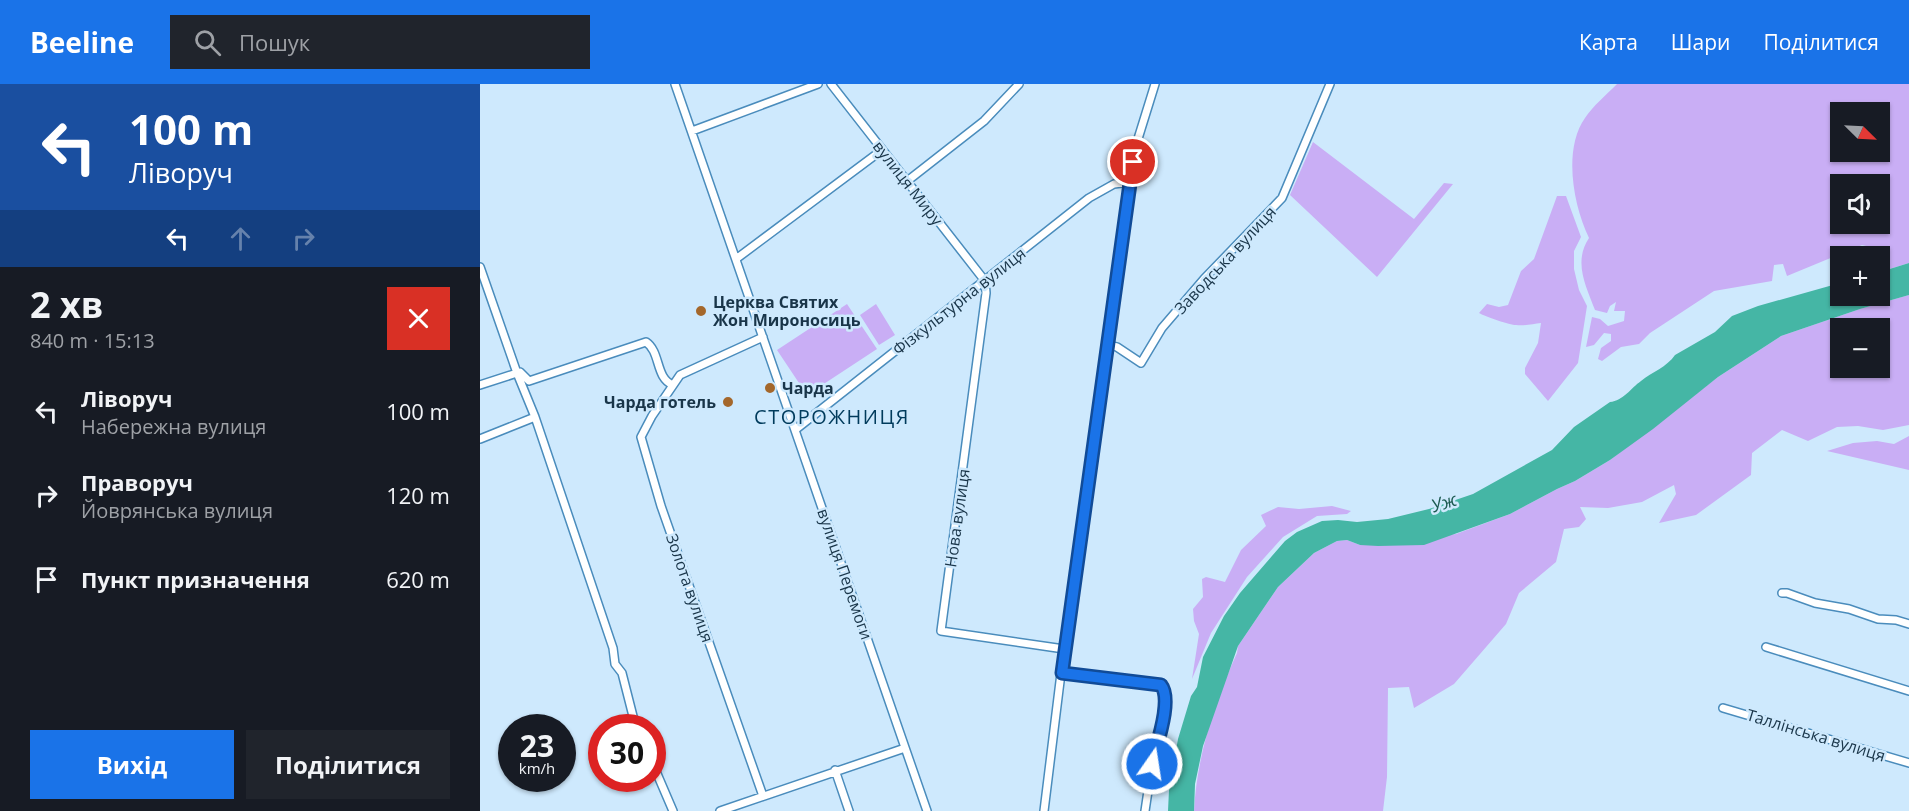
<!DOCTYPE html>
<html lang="uk">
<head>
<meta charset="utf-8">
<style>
  :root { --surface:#171b24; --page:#20242c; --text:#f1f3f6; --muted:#9ea1a6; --accent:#1a73e8 }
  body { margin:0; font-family:"Open Sans",sans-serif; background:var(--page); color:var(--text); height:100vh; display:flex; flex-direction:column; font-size:22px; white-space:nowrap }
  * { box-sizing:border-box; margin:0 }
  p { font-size:20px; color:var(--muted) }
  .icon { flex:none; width:33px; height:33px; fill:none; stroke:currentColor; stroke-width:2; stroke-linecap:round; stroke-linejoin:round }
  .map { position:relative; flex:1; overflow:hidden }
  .drawer { display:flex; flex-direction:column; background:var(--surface); width:480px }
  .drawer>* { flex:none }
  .guide { background:#1a4fa0; color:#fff; overflow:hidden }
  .needle { width:39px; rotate:114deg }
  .fabs { position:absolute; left:1350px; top:18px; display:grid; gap:12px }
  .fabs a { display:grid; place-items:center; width:60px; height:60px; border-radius:0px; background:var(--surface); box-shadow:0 2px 4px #0004; font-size:30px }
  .speed { position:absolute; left:18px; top:630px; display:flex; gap:12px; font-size:30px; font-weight:700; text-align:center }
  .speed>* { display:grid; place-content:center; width:78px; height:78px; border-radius:50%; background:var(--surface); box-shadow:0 2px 4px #0004; line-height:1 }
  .speed small { font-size:15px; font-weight:400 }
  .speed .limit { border:9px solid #d22; background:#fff; color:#111 }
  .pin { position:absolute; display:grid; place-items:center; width:51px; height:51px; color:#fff; margin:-26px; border:3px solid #fff; border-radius:50%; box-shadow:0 2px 6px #0007 }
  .me { position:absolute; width:66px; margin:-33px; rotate:13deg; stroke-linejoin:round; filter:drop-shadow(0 0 4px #0008) }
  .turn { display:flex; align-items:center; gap:21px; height:126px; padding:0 30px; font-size:27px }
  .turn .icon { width:78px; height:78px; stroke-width:2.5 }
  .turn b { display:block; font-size:42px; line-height:51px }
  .lanes { display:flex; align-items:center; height:57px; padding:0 30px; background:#0003; justify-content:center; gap:30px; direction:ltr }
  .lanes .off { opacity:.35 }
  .round { display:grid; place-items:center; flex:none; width:63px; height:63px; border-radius:0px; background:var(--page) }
  .overview { display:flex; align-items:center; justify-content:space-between; height:102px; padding:0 30px }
  h1 { font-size:36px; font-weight:700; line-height:45px }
  .cta { display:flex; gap:12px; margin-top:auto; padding:12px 30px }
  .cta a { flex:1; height:69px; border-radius:0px; background:var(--accent); color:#fff; font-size:24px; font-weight:700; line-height:69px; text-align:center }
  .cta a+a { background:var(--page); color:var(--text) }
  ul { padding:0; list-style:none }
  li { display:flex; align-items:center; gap:18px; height:84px; padding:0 30px }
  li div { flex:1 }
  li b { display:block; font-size:22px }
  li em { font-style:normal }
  header { display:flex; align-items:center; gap:36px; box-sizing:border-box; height:84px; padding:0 30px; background:var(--accent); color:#fff }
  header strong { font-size:28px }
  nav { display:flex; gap:33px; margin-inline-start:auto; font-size:21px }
  .search { width:420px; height:54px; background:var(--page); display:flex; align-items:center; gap:15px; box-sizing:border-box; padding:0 21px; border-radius:0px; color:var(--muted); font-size:22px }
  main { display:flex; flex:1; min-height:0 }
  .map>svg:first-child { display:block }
  .green { fill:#c9aef5; fill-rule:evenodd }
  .water { fill:#45b6a5 }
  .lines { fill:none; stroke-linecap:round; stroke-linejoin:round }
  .minor-casing { stroke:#4a8cbc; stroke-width:10 }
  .minor { stroke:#fff; stroke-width:7 }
  .route-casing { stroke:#114b97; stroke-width:15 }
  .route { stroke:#1a73e8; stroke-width:10 }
  .poi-dot { fill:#a4672b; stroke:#cee9fd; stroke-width:2 }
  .labels { text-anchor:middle; stroke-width:5; stroke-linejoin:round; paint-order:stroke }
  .street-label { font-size:16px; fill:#193549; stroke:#cee9fd }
  .poi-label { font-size:16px; font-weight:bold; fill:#193549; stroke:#cee9fd; text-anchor:start }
  .water-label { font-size:18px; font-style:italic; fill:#1d5b52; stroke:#cee9fd }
  .quarter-label { font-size:20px; letter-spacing:1.5px; fill:#003b5c; stroke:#cee9fd }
</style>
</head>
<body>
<header>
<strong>Beeline</strong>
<div class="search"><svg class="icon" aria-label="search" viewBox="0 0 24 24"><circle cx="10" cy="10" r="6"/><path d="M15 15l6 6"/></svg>Пошук</div>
<nav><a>Карта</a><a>Шари</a><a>Поділитися</a></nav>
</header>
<main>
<section class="drawer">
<div class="guide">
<div class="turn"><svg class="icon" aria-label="left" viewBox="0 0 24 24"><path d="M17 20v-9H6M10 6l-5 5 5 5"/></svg><div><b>100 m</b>Ліворуч</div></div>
<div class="lanes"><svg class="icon" aria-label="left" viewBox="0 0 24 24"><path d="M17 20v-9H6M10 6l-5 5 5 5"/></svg><svg class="icon off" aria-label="ahead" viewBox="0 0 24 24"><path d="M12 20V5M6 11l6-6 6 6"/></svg><svg class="icon off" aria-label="right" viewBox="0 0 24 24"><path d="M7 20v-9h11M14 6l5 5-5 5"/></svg></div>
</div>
<div class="overview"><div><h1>2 хв</h1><p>840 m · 15:13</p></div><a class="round" style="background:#d93025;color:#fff"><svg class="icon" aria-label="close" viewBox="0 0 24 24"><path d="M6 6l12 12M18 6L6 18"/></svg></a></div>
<ul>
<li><svg class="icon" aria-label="left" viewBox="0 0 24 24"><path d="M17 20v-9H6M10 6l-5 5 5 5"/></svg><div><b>Ліворуч</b><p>Набережна вулиця</p></div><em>100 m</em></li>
<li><svg class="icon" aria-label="right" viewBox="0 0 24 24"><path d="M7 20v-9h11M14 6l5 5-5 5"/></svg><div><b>Праворуч</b><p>Йоврянська вулиця</p></div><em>120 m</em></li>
<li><svg class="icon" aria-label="arrive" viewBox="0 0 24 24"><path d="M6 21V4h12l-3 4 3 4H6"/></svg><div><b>Пункт призначення</b></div><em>620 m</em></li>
</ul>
<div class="cta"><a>Вихід</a><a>Поділитися</a></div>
</section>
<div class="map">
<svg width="1429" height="727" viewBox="0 0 1429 727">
  <rect width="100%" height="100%" fill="#cee9fd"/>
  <!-- green -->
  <path class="green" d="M1137 0H1429V179L1403 187 1399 165 1382 161 1307 192 1303 180 1294 181 1292 197 1234 207 1170 249 1159 260 1141 263 1122 277 1118 275 1121 264 1131 257V250L1124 249 1114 261 1106 263 1112 233 1120 235 1128 242 1144 237 1145 227H1134L1136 218 1130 222 1127 229 1115 226C1106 202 1093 178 1109 154 1093 121 1083 65 1105 34 1113 22 1126 11 1137 0ZM1360 28H1400V68H1360ZM1360 100H1400V140H1360Z
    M833 58 934 135 964 99 973 100 897 193 810 111Z
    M1077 112H1086L1101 153 1094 167V185L1099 206 1107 222 1098 279 1068 317 1045 290V284L1058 259 1061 239C1053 240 1044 242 1036 241 1030 241 1006 233 999 229L1007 220 1019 223 1028 221 1041 187 1054 175Z
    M1429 211V341L1403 346 1378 342 1357 343 1328 357 1302 346 1272 369 1271 391 1216 431 1179 439 1196 410 1194 401 1162 418 1128 424 1100 423 1106 435 1099 443 1084 445 1076 478 1039 509 1026 540 974 600 934 624 929 603 908 604 907 693 903 727H714C717 672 734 619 757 569L758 562 798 503 834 469 857 457 867 456 880 461 976 450 1030 430 1077 405 1095 397 1130 376 1238 293 1301 252 1380 225ZM1360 244H1400V284H1360Z
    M367 220 397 265 327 311 297 266Z
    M396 220 415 251 399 261 380 231Z
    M1429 352V386L1347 367 1373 359 1397 357 1414 360Z
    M852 422 871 427 867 430 837 432 803 453 767 493 731 549 712 595 719 550 714 537 713 525 723 513 722 495 726 493 745 498 761 466 786 442 781 431 798 423 819 425Z"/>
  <!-- water -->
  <path class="water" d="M1429 179V211L1380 225 1301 252 1238 293 1173 345 1130 376 1095 397 1077 405 1030 430 944 461 898 462 880 461 867 456 857 457 834 469 798 503 758 562 723 662 715 700 714 727H688L689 706 698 655 711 612 717 603 723 573 744 532 760 509 805 457 817 448 842 437 858 436 877 438 908 435 949 425 993 410 1072 366 1094 343 1130 318C1143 317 1151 304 1161 297 1172 288 1187 283 1195 271L1235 248 1252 232 1278 222 1360 199V212H1400V188Z"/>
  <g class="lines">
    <!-- minor casing -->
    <g class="minor-casing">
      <path id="minor" d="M195 0 447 727
        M351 0 505 197 506 209 461 547 584 565
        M212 47 338 0
        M426 98 504 37 539 0
        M256 175 402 66
        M0 183 37 289 55 333 133 564 135 580 142 589 156 644
        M629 261 637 263 661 279 682 244 724 195 802 114 850 0
        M0 301 40 288 49 297 166 258C181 268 175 294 193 301
        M315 346 609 114 634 100 649 98
        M0 355 55 333
        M1302 509H1307L1335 519 1369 525 1398 535 1416 536 1429 540
        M1286 563 1429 607
        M582 589 675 599 681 601 684 604 685 622 672 680 665 727
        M1243 624 1429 679
        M172 678 193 727
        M355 686 369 727
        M283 712 181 422 161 353 172 332 200 291 283 253
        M240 727 425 664
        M564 727 584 565 629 261 649 98 657 58 675 0"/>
    </g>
    <!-- minor -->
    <use href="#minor" class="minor"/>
  </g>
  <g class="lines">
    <!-- route casing -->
    <g class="route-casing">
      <path id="route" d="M653 78 582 589 681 601C693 616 676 662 672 680"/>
    </g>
    <!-- route -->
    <use href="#route" class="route"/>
  </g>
  <!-- markers -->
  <g class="poi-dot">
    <circle cx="221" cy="227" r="6"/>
    <circle cx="290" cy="304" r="6"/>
    <circle cx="248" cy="318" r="6"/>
  </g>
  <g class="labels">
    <!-- street labels -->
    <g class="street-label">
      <text transform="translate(428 99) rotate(52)" y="6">вулиця Миру</text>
      <text transform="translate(745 176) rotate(-47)" y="6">Заводська вулиця</text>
      <text transform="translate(479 217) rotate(-38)" y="6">Фізкультурна вулиця</text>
      <text transform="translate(477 434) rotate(-82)" y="6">Нова вулиця</text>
      <text transform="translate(365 490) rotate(71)" y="6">вулиця Перемоги</text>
      <text transform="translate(210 504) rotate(71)" y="6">Золота вулиця</text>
      <text transform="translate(1336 651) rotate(17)" y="6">Таллінська вулиця</text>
    </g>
    <!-- poi labels -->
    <g class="poi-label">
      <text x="233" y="224">Церква Святих<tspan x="233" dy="18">Жон Мироносиць</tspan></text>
      <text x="302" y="310">Чарда</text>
      <text x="236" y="324" text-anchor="end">Чарда готель</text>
    </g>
    <!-- water labels -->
    <g class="water-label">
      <text transform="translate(964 419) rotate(-18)" y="6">Уж</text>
    </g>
    <!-- quarter labels -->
    <g class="quarter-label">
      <text x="352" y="340">СТОРОЖНИЦЯ</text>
    </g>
  </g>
</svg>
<div class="fabs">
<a><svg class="needle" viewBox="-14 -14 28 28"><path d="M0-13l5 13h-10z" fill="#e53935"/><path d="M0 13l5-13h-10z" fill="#9ea1a6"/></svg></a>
<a><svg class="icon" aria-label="sound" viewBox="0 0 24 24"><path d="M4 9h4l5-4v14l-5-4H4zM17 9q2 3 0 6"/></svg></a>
<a>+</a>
<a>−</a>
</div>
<div class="speed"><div>23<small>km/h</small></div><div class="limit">30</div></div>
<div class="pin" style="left:653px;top:78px;background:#d93025"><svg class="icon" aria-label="arrive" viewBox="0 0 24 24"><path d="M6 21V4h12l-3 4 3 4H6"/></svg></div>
<svg class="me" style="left:672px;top:680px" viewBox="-20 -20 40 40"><circle r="17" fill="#1a73e8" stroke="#fff" stroke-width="3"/><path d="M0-11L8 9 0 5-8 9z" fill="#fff"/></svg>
</div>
</main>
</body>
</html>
